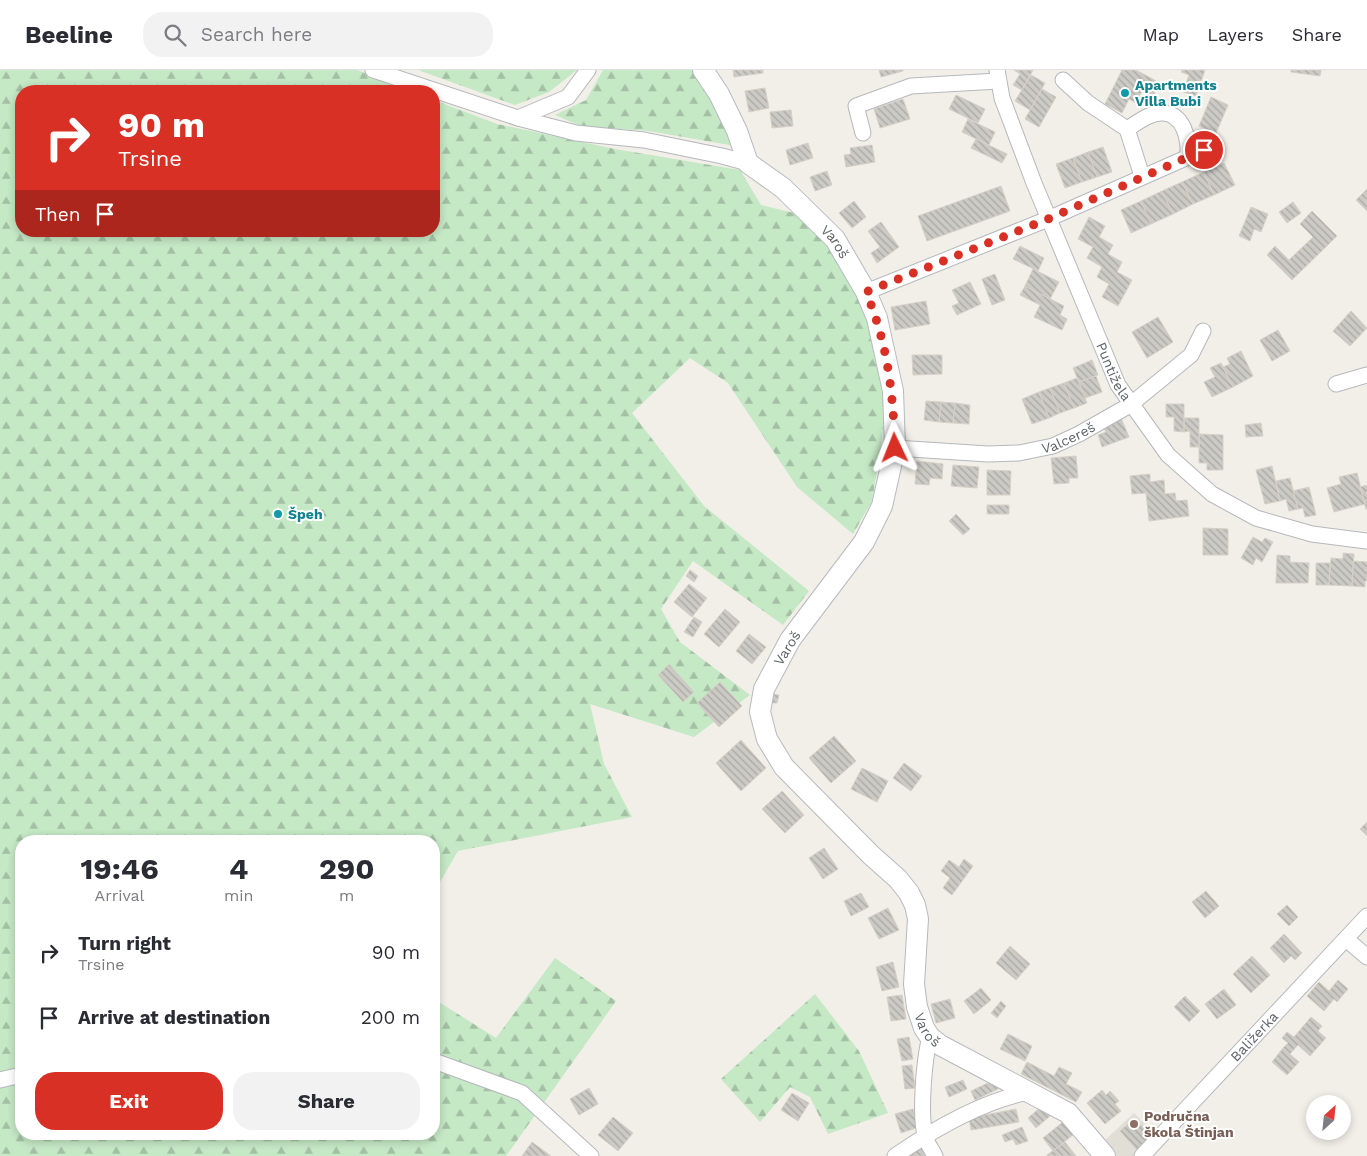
<!DOCTYPE html>
<html lang="en">
<head>
<meta charset="utf-8">
<style>
  :root { --surface:#fff; --page:#f2f2f3; --text:#2b2b33; --muted:#7c7c81; --line:#e1e1e2; --accent:#d93025 }
  body { margin:0; font-family:"Work Sans",sans-serif; background:var(--page); color:var(--text); height:100vh; display:flex; flex-direction:column; font-size:19px; white-space:nowrap }
  * { box-sizing:border-box; margin:0 }
  p { font-size:16px; color:var(--muted) }
  .icon { flex:none; width:28px; height:28px; fill:none; stroke:currentColor; stroke-width:2; stroke-linecap:round; stroke-linejoin:round }
  .map { position:relative; flex:1; overflow:hidden }
  .panel { position:absolute; left:15px; top:765px; width:425px; height:305px; display:flex; flex-direction:column; background:var(--surface); border-radius:20px; box-shadow:0 2px 8px #0003 }
  .panel>* { flex:none }
  .hud { position:absolute; left:15px; top:15px; width:425px; height:152px; border-radius:20px; box-shadow:0 2px 8px #0003; background:#d93025; color:#fff; overflow:hidden }
  .needle { width:32px; rotate:27deg }
  .tools { position:absolute; left:1306px; top:1025px; display:grid; gap:10px }
  .tools a { display:grid; place-items:center; width:45px; height:45px; border-radius:50%; background:var(--surface); box-shadow:0 2px 8px #0003; font-size:25px }
  .pin { position:absolute; display:grid; place-items:center; width:42px; height:42px; color:#fff; margin:-21px; border:2px solid #fff; border-radius:50%; box-shadow:0 1px 5px #0007 }
  .me { position:absolute; width:55px; margin:-28px; rotate:358deg; stroke-linejoin:round; filter:drop-shadow(0 0 4px #0008) }
  .turn { display:flex; align-items:center; gap:18px; height:105px; padding:0 20px; font-size:22px }
  .turn .icon { width:65px; height:65px; stroke-width:2.5 }
  .turn b { display:block; font-size:35px; line-height:42px }
  .then { display:flex; align-items:center; height:48px; padding:0 20px; background:#0003; gap:10px; font-size:19px }
  .eta { display:flex; justify-content:space-evenly; align-items:center; height:85px; text-align:center }
  .eta b { font-size:30px; font-weight:700; line-height:35px }
  .action { display:flex; gap:10px; margin-top:auto; padding:10px 20px }
  .action a { flex:1; height:58px; border-radius:20px; background:var(--accent); color:#fff; font-size:20px; font-weight:700; line-height:58px; text-align:center }
  .action a+a { background:var(--page); color:var(--text) }
  ul { padding:0; list-style:none }
  li { display:flex; align-items:center; gap:15px; height:65px; padding:0 20px }
  li div { flex:1 }
  li b { display:block; font-size:19px }
  li em { font-style:normal }
  header { display:flex; align-items:center; gap:30px; box-sizing:border-box; height:70px; padding:0 25px; background:var(--surface); border-bottom:1px solid var(--line) }
  header strong { font-size:24px }
  nav { display:flex; gap:28px; margin-inline-start:auto; font-size:18px }
  .search { width:350px; height:45px; background:var(--page); display:flex; align-items:center; gap:12px; box-sizing:border-box; padding:0 18px; border-radius:20px; color:var(--muted); font-size:19px }
  .map>svg:first-child { display:block }
  .education { fill:#e1ded6 }
  .forest { fill:url(#forest-firs) }
  .building { fill:url(#building-back-hatch); stroke:#d6d1c6 }
  .lines { fill:none; stroke-linecap:round; stroke-linejoin:round }
  .street-casing { stroke:#b5b8bc; stroke-width:17 }
  .secondary-casing { stroke:#b6babf; stroke-width:22 }
  .street { stroke:#fff; stroke-width:15 }
  .secondary { stroke:#fff; stroke-width:20 }
  .route { stroke:#d93025; stroke-width:9; stroke-dasharray:0 16.2 }
  .culture-dot { fill:#0f9aa8; stroke:#fff; stroke-width:2 }
  .education-dot { fill:#8d6e63; stroke:#fff; stroke-width:2 }
  .labels { text-anchor:middle; stroke-width:4; stroke-linejoin:round; paint-order:stroke }
  .culture-label { font-size:14px; font-weight:bold; fill:#0d838f; stroke:#fff; text-anchor:start }
  .street-label { font-size:14px; fill:#5f6368; stroke:#fff }
  .education-label { font-size:14px; font-weight:bold; fill:#785e54; stroke:#fff; text-anchor:start }
</style>
</head>
<body>
<header>
<strong>Beeline</strong>
<div class="search"><svg class="icon" aria-label="search" viewBox="0 0 24 24"><circle cx="10" cy="10" r="6"/><path d="M15 15l6 6"/></svg>Search here</div>
<nav><a>Map</a><a>Layers</a><a>Share</a></nav>
</header>
<div class="map">
<svg width="1367" height="1086" viewBox="0 0 1367 1086">
  <defs>
    <pattern id="forest-firs" width="22" height="20" patternUnits="userSpaceOnUse" patternTransform="scale(1.25)"><rect width="22" height="20" fill="#c5e8c5"/><path d="M5 1l3.5 6h-7zM16 11l3.5 6h-7z" fill="#a3c0a4"/></pattern>
    <pattern id="building-back-hatch" width="6" height="6" patternUnits="userSpaceOnUse" patternTransform="scale(1.25)"><rect width="6" height="6" fill="#cccac5"/><path d="M-1 5l2 2M0 0l6 6M5-1l2 2" fill="none" stroke="#a9a8a4"/></pattern>
  </defs>
  <rect width="100%" height="100%" fill="#f1efe8"/>
  <!-- education -->
  <path class="education" d="M1134 1043 1156 1065 1135 1086H1112L1101 1074Z"/>
  <!-- forest -->
  <path class="forest" d="M0 0H357L412 21H21V161H434V30L497 54 615 79 740 100 761 135 798 144 829 175 860 229 869 250 886 327 881 377 872 431 853 464 797 417 728 313 690 288 632 343 704 436 809 521 783 555 693 491 661 539 680 572 750 625 694 667 590 634 604 694 632 747 458 781 434 822V771H21V1064H434V929L496 968 555 888 616 931 506 1086H0Z
    M418 0H577L549 22 515 35Z
    M603 0H695L735 76 649 61 581 56 555 45 586 30Z
    M815 924 859 981 888 1043 828 1064 810 1027 790 1017 760 1052 721 1009Z"/>
  <!-- building -->
  <path class="building" d="M733 0H763V3L734 7Z
    M879 0H903V1L881 7Z
    M1014 0H1033L1022 20 1013 15 1020 4Z
    M1122 0H1136L1160 13 1153 26 1142 21 1136 33 1129 29 1122 43 1105 34Z
    M1182 0H1205L1196 26 1183 22 1189 5 1181 2Z
    M1291 0H1321L1320 6 1291 2Z
    M1031 5 1045 13 1030 40 1015 31Z
    M765 18 769 38 749 42 745 21Z
    M1042 19 1056 27 1039 57 1025 49Z
    M956 25 985 39 978 53 949 39Z
    M1211 27 1228 35 1216 63 1199 56Z
    M903 29 910 49 880 58 874 39Z
    M791 40 793 56 772 58 770 42Z
    M968 49 995 62 989 75 962 62Z
    M976 69 1007 84 1002 93 971 78Z
    M808 73 813 88 790 95 786 80Z
    M872 75 875 92 846 97 844 85 851 84 850 78Z
    M1103 77 1112 102 1097 107 1088 82Z
    M1088 82 1097 107 1082 112 1073 88Z
    M1073 88 1082 112 1065 118 1056 94Z
    M1224 93 1235 115 1214 125 1204 102Z
    M827 101 832 115 815 121 810 107Z
    M1204 102 1214 125 1193 134 1182 112Z
    M1182 112 1193 134 1173 144 1162 121Z
    M1001 116 1010 141 927 171 918 146Z
    M1367 119V141L1356 130Z
    M1162 121 1173 144 1151 154 1141 131Z
    M854 131 866 147 852 158 839 143Z
    M1141 131 1151 154 1131 163 1121 140Z
    M1293 132 1301 143 1287 153 1279 142Z
    M1251 137 1268 144 1261 162 1254 159 1250 171 1239 166Z
    M1312 141 1337 166 1292 210 1267 185 1275 176 1289 190 1313 167 1300 154Z
    M1089 147 1105 156 1099 167 1113 175 1108 184 1122 192 1117 202 1132 210 1118 236 1102 227 1109 214 1097 207 1102 197 1087 188 1093 177 1078 169Z
    M881 152 899 177 877 193 871 183 880 177 868 161Z
    M1020 176 1044 188 1038 201 1013 189Z
    M1033 199 1059 212 1050 229 1025 216Z
    M995 204 1005 230 992 235 982 209Z
    M970 212 981 234 957 245 952 236 959 233 952 220Z
    M1025 216 1064 236 1060 245 1067 249 1062 260 1034 247 1040 235 1020 225Z
    M926 231 930 254 895 260 891 237Z
    M1351 241 1367 258 1350 276 1333 261Z
    M1158 247 1173 272 1147 288 1132 262Z
    M1278 260 1290 281 1272 291 1260 270Z
    M1241 281 1253 306 1233 317 1223 297 1230 294 1227 288Z
    M912 285H942V304L913 305Z
    M1092 290 1098 305 1079 312 1073 298Z
    M1221 293 1233 317 1212 327 1204 312 1215 307 1210 298Z
    M1096 306 1102 322 1085 328 1079 312Z
    M1077 308 1087 333 1074 338 1064 313Z
    M1064 313 1074 338 1060 343 1050 318Z
    M1050 318 1060 343 1049 348 1039 322Z
    M1039 322 1049 348 1032 354 1022 329Z
    M926 331 941 332 939 352 924 350Z
    M941 332 955 333 953 353 939 352Z
    M955 333 970 335 969 354 953 353Z
    M1166 334H1184V362L1174 361V347H1166Z
    M1121 348 1129 367 1102 377 1098 365 1106 362 1103 356Z
    M1184 348H1199V377H1190V361L1184 362Z
    M1261 353 1263 366 1246 367 1245 355Z
    M1199 364 1223 365V400H1207V393H1199Z
    M1076 386 1078 408H1069V413L1054 414 1051 388Z
    M917 391 943 394 942 409 930 408 929 415 915 414Z
    M953 395 979 397 977 418 951 416Z
    M1272 396 1280 431 1265 434 1256 400Z
    M987 400 1011 401 1010 425H987Z
    M1357 403 1365 434 1334 442 1327 418 1341 414 1339 407Z
    M1150 404V412L1164 410 1165 424 1175 423 1176 431 1187 430 1189 446 1149 451 1146 423 1132 424 1130 406Z
    M1290 408 1298 439 1289 441 1286 429 1280 431 1276 411Z
    M1367 415V439H1366L1360 417Z
    M1309 417 1316 445 1305 447 1303 438 1298 439 1293 421Z
    M987 435H1009V444H987Z
    M956 444 970 459 963 465 949 451Z
    M1203 458 1228 459V485H1203Z
    M1253 467 1262 472 1265 468 1273 472 1262 492 1256 488 1253 495 1241 488Z
    M1343 483 1354 484 1352 516 1329 515 1331 488 1343 489Z
    M1277 485 1290 486V492L1309 493 1308 513H1276Z
    M1353 491 1367 492V511H1365V517L1352 516Z
    M1316 493H1330L1329 515H1316Z
    M690 500 698 506 694 512 686 506Z
    M689 514 707 528 692 547 674 532Z
    M725 539 740 552 719 577 704 564Z
    M694 547 702 552 693 567 684 562Z
    M749 564 766 577 752 594 736 581Z
    M669 594 694 622 683 632 658 605Z
    M720 612 742 636 719 657 697 633Z
    M773 624 779 625 777 633H771Z
    M834 666 856 691 831 713 809 688Z
    M741 670 766 698 741 721 716 693Z
    M904 693 922 706 911 721 893 708Z
    M862 698 888 711 877 732 851 719Z
    M782 721 804 745 785 763 762 739Z
    M1367 752V766L1360 759Z
    M824 778 838 799 823 809 809 788Z
    M964 789 973 796 952 825 943 818 950 808 941 801 949 790 959 797Z
    M1206 821 1219 836 1205 848 1192 832Z
    M861 823 869 837 851 846 844 831Z
    M1287 835 1298 847 1289 856 1277 844Z
    M888 838 899 860 879 869 868 848Z
    M1284 864 1302 883 1295 890 1291 886 1284 893 1270 878Z
    M1010 876 1030 894 1016 910 996 893Z
    M1252 886 1270 905 1251 923 1233 904Z
    M893 892 899 917 882 921 876 897Z
    M1338 910 1348 919 1337 932 1334 929 1324 941 1307 926 1319 912 1329 921Z
    M981 918 991 930 974 944 964 931Z
    M1224 919 1236 935 1217 949 1205 934Z
    M902 925 906 949 891 951 887 927Z
    M1185 926 1200 941 1189 952 1174 937Z
    M950 929 955 948 936 953 931 934Z
    M1001 931 1006 936 997 948 991 943Z
    M1311 947 1322 956 1318 961 1326 968 1310 986 1298 975 1290 984 1283 978 1288 973 1282 968 1287 962 1294 967Z
    M1008 964 1032 976 1025 991 1000 979Z
    M909 967 913 989 902 991 897 969Z
    M1283 978 1299 992 1287 1005 1272 992Z
    M1027 992 1054 1006 1059 997 1072 1003 1066 1014 1082 1022 1076 1032 1021 1004Z
    M912 995 915 1018 905 1019 902 996Z
    M963 1010 967 1019 949 1027 945 1017Z
    M994 1010 998 1019 975 1030 971 1021Z
    M589 1018 598 1034 579 1045 570 1029Z
    M1102 1020 1106 1025 1110 1021 1119 1031 1115 1034 1121 1041 1105 1054 1087 1033Z
    M792 1023 809 1033 798 1051 781 1040Z
    M1042 1036 1050 1046 1036 1058 1028 1048Z
    M913 1039 919 1057 901 1063 895 1044Z
    M1016 1039 1019 1052 971 1060 969 1048Z
    M613 1047 633 1063 618 1081 598 1065Z
    M1135 1048 1152 1067 1137 1080 1120 1061Z
    M1064 1051 1074 1064 1053 1081 1043 1068Z
    M1022 1057 1028 1071 1016 1075 1013 1069 1005 1072 1002 1065Z
    M532 1072 551 1086H522Z
    M1065 1072 1076 1086H1047V1085Z
    M922 1077 927 1086H906Z"/>
  <g class="lines">
    <!-- street casing -->
    <g class="street-casing">
      <g id="street">
        <path d="M373 0 518 48 568 27 588 0"/>
        <path id="s1" d="M997 0 1002 28 1034 113 1118 315 1168 385 1212 424 1256 448 1312 464 1367 471"/>
        <path d="M1063 10 1088 33 1127 59 1142 106"/>
        <path d="M518 48 576 63 644 70 722 86 748 93"/>
        <path d="M1127 59C1137 53 1150 42 1163 43 1184 44 1189 69 1188 86"/>
        <path d="M863 63 856 36 911 16 998 11"/>
        <path d="M866 222 1048 149 1204 80"/>
        <path d="M1336 314 1367 305"/>
        <path id="s2" d="M895 378 988 384 1019 383 1053 376 1079 364 1130 335 1191 285 1203 261"/>
        <path d="M1346 869 1367 887"/>
        <path d="M930 967C924 989 919 1048 926 1069 928 1075 932 1080 935 1086"/>
        <path d="M434 991 522 1023 591 1086"/>
        <path d="M0 1010 21 1005"/>
        <path d="M895 1086C934 1059 982 1031 1029 1022"/>
        <path id="s3" d="M1142 1086 1367 846"/>
      </g>
    </g>
    <!-- secondary casing -->
    <g class="secondary-casing">
      <g id="secondary">
        <path id="s4" d="M703 0 719 24 737 61 748 93 783 118 835 169 866 222 877 248 893 321 895 378 882 436 864 472 790 570 764 619 760 642 767 669 784 697 871 785 898 809 909 823 915 835 918 849 914 914 917 937 924 958 930 967 940 975 1068 1043 1105 1086"/>
      </g>
    </g>
    <!-- street -->
    <use href="#street" class="street"/>
    <!-- secondary -->
    <use href="#secondary" class="secondary"/>
  </g>
  <g class="lines">
    <!-- route -->
    <path class="route" d="M895 378C893 323 888 274 866 222L1048 149 1204 80"/>
  </g>
  <!-- markers -->
  <g class="culture-dot">
    <circle cx="1125" cy="23" r="5"/>
    <circle cx="278" cy="444" r="5"/>
  </g>
  <circle class="education-dot" cx="1134" cy="1054" r="5"/>
  <g class="labels">
    <!-- culture labels -->
    <g class="culture-label">
      <text x="1135" y="20">Apartments<tspan x="1135" dy="16">Villa Bubi</tspan></text>
      <text x="288" y="449">Špeh</text>
    </g>
    <!-- street labels -->
    <g class="street-label">
      <text dy="5" stroke="none"><textPath href="#s4" startOffset="222">Varoš</textPath></text>
      <text dy="5" stroke="none"><textPath href="#s1" startOffset="324">Puntižela</textPath></text>
      <text dy="5" stroke="none"><textPath href="#s2" startOffset="176">Valcereš</textPath></text>
      <text transform="translate(787 578) rotate(-58)" y="5">Varoš</text>
      <text dy="5" stroke="none"><textPath href="#s4" startOffset="1122">Varoš</textPath></text>
      <text dy="5" stroke="none"><textPath href="#s3" startOffset="164">Baližerka</textPath></text>
    </g>
    <!-- education labels -->
    <g class="education-label">
      <text x="1144" y="1051">Područna<tspan x="1144" dy="16">škola Štinjan</tspan></text>
    </g>
  </g>
</svg>
<div class="tools">
<a><svg class="needle" viewBox="-14 -14 28 28"><path d="M0-13l5 13h-10z" fill="#e53935"/><path d="M0 13l5-13h-10z" fill="#7c7c81"/></svg></a>
</div>
<div class="pin" style="left:1204px;top:80px;background:#d93025"><svg class="icon" aria-label="arrive" viewBox="0 0 24 24"><path d="M6 21V4h12l-3 4 3 4H6"/></svg></div>
<svg class="me" style="left:895px;top:378px" viewBox="-20 -20 40 40"><path d="M0-17L14 15 0 8-14 15z" fill="#d93025" stroke="#fff" stroke-width="4"/></svg>
<div class="hud">
<div class="turn"><svg class="icon" aria-label="right" viewBox="0 0 24 24"><path d="M7 20v-9h11M14 6l5 5-5 5"/></svg><div><b>90 m</b>Trsine</div></div>
<div class="then">Then<svg class="icon" aria-label="arrive" viewBox="0 0 24 24"><path d="M6 21V4h12l-3 4 3 4H6"/></svg></div>
</div>
<section class="panel">
<div class="eta">
<div><b>19:46</b><p>Arrival</p></div>
<div><b>4</b><p>min</p></div>
<div><b>290</b><p>m</p></div>
</div>
<ul>
<li><svg class="icon" aria-label="right" viewBox="0 0 24 24"><path d="M7 20v-9h11M14 6l5 5-5 5"/></svg><div><b>Turn right</b><p>Trsine</p></div><em>90 m</em></li>
<li><svg class="icon" aria-label="arrive" viewBox="0 0 24 24"><path d="M6 21V4h12l-3 4 3 4H6"/></svg><div><b>Arrive at destination</b></div><em>200 m</em></li>
</ul>
<div class="action"><a>Exit</a><a>Share</a></div>
</section>
</div>
</body>
</html>
